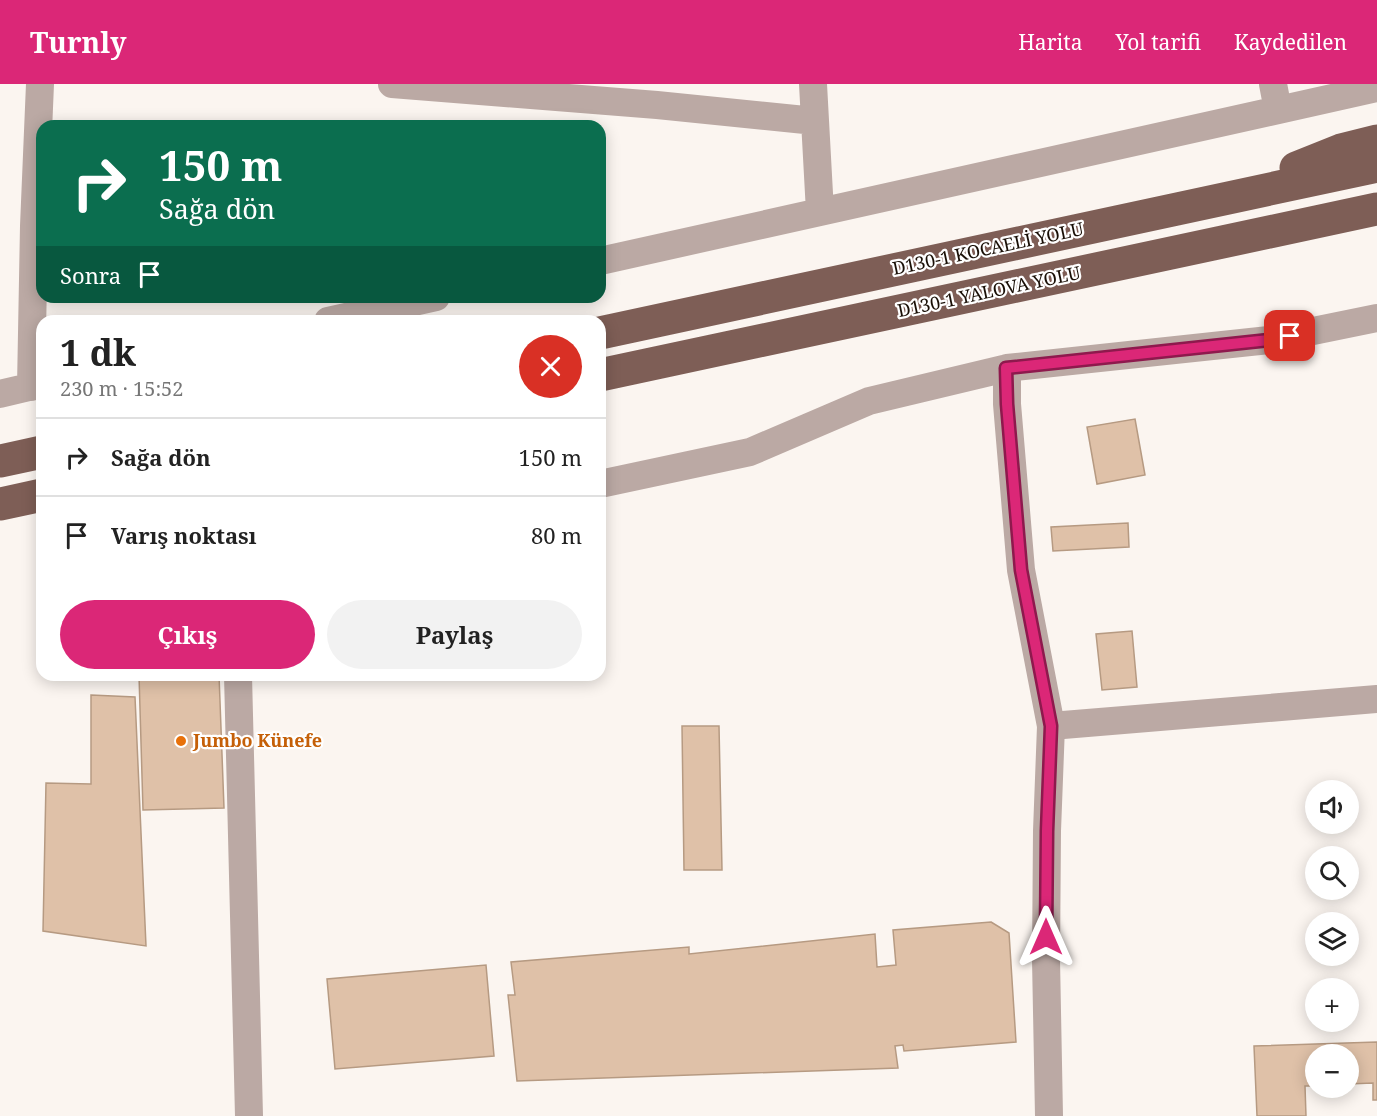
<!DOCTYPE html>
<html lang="tr">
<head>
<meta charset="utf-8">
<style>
  :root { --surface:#fff; --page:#f2f2f2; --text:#222; --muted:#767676; --line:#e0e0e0; --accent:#db2777 }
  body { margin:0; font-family:"Noto Serif",serif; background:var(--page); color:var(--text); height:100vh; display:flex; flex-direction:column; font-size:22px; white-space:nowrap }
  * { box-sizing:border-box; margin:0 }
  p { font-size:20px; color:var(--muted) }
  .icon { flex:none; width:33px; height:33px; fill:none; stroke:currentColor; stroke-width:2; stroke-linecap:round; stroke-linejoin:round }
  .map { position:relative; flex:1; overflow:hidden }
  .drawer { position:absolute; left:36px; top:231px; width:570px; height:366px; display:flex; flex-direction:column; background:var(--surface); border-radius:18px; box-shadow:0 3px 15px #0003 }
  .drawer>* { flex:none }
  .guide { position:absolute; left:36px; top:36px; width:570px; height:183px; border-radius:18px; box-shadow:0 3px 15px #0003; background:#0b6e4f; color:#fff; overflow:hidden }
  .controls { position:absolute; left:1305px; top:696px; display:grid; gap:12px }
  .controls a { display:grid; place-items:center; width:54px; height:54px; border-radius:50%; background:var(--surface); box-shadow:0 3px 15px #0003; font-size:30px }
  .pin { position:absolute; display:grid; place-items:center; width:51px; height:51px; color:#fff; margin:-26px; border-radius:12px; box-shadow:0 3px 9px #0006 }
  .me { position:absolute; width:66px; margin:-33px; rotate:0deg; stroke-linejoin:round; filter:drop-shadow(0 0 4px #0008) }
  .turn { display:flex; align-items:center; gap:21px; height:126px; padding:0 24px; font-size:27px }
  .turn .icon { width:78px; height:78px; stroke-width:2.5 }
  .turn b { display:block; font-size:42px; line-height:51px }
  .then { display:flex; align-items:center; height:57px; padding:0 24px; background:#0003; gap:12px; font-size:22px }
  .round { display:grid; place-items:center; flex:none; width:63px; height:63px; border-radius:32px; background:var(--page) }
  .head { display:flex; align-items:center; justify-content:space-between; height:102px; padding:0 24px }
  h1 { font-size:36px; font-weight:700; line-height:45px }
  .cta { display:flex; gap:12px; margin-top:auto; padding:12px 24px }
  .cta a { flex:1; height:69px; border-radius:36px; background:var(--accent); color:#fff; font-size:24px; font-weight:700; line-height:69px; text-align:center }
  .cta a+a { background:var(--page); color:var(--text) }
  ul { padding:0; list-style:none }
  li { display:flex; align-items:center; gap:18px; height:78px; padding:0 24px; border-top:2px solid var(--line) }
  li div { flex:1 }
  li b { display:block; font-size:22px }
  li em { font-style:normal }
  header { display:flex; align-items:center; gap:36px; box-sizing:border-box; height:84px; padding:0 30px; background:var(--accent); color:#fff }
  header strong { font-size:28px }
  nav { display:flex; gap:33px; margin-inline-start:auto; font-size:21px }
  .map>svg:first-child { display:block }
  .building { fill:#dfc1a8; stroke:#b69a82; stroke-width:1.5 }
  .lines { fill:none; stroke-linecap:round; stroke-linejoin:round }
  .minor { stroke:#bba9a4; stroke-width:28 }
  .trunk { stroke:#7e5e56; stroke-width:33 }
  .route-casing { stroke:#8e194d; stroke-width:15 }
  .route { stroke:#db2777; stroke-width:10 }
  .food-dot { fill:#e8710a; stroke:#fff; stroke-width:2 }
  .labels { text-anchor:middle; stroke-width:4.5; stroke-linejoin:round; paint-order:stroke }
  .street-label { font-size:18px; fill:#190f06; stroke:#fff }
  .food-label { font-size:18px; font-weight:bold; fill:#c56008; stroke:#fff; text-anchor:start }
</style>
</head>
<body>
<header>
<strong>Turnly</strong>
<nav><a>Harita</a><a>Yol tarifi</a><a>Kaydedilen</a></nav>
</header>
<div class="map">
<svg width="1377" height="1032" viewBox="0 0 1377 1032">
  <rect width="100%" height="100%" fill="#fbf5f0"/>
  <!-- building -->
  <path class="building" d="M1135 335 1145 391 1097 400 1087 343Z
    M1128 439 1129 463 1053 467 1051 443Z
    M1132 547 1137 603 1102 606 1096 550Z
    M139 591H219L224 724 143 726Z
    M91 611 135 613 146 862 43 847 46 699 91 700Z
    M682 642H719L722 786H684Z
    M991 838 1009 849 1016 958 904 967 903 961 895 962 898 984 517 997 508 911H515L511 878 689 863V870L875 850 877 883 896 881 893 846Z
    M486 881 494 972 335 985 327 895Z
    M1377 958V1016H1373V999L1348 1000V970H1316V1002H1305L1306 1032H1257L1254 962Z"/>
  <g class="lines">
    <!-- minor -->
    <path class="minor" d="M392 0 657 21 815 37
      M813 0 820 128
      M1273 0 1278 26
      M600 177 1377 4
      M328 237 436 213
      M1007 284V320L1021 486 1051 642 1047 747 1046 875 1049 1032
      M31 303 34 142 40 0
      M0 310 42 300
      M600 400 750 368 869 317 1007 284 1269 256 1377 234
      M238 591 249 1032
      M1051 642 1377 615"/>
    <!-- trunk -->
    <path class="trunk" d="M1296 84 1341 66 1377 57
      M600 249 1377 82
      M600 291 1377 125
      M0 377 42 368
      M0 420 42 411"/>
  </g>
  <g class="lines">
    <!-- route casing -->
    <g class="route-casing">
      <path id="route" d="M1046 853 1047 747 1051 642 1021 486 1007 320 1006 284 1269 256 1290 252"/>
    </g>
    <!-- route -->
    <use href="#route" class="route"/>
  </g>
  <!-- markers -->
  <circle class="food-dot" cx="181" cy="657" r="6"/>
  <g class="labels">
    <!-- street labels -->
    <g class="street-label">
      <text transform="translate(988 165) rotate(-12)" y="6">D130-1 KOCAELİ YOLU</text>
      <text transform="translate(989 208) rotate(-12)" y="6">D130-1 YALOVA YOLU</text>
    </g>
    <!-- food labels -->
    <g class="food-label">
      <text x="193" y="663">Jumbo Künefe</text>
    </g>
  </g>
</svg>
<div class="controls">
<a><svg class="icon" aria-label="sound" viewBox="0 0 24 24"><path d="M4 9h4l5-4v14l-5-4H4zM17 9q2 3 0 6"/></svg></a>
<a><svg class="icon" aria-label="search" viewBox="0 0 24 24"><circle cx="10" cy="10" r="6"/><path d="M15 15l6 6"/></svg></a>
<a><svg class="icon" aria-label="layers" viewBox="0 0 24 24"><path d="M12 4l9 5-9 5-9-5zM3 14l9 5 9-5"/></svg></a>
<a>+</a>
<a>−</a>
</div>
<div class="pin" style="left:1290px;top:252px;background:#d93025"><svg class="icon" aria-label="arrive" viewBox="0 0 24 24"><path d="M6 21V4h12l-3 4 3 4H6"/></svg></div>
<svg class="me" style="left:1046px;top:853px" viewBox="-20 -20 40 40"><path d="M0-17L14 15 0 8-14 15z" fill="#db2777" stroke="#fff" stroke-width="4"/></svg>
<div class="guide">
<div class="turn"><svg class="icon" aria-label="right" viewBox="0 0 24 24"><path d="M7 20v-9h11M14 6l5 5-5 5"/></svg><div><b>150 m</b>Sağa dön</div></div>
<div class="then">Sonra<svg class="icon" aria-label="arrive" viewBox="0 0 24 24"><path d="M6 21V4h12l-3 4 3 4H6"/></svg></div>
</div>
<section class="drawer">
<div class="head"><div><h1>1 dk</h1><p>230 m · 15:52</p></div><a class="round" style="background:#d93025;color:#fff"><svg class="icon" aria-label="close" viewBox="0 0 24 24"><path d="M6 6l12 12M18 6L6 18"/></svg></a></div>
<ul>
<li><svg class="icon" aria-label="right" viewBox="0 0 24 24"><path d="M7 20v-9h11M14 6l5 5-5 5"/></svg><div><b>Sağa dön</b></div><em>150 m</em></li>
<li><svg class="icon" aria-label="arrive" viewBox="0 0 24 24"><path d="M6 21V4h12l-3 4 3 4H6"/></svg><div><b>Varış noktası</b></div><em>80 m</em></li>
</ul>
<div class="cta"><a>Çıkış</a><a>Paylaş</a></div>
</section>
</div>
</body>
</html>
